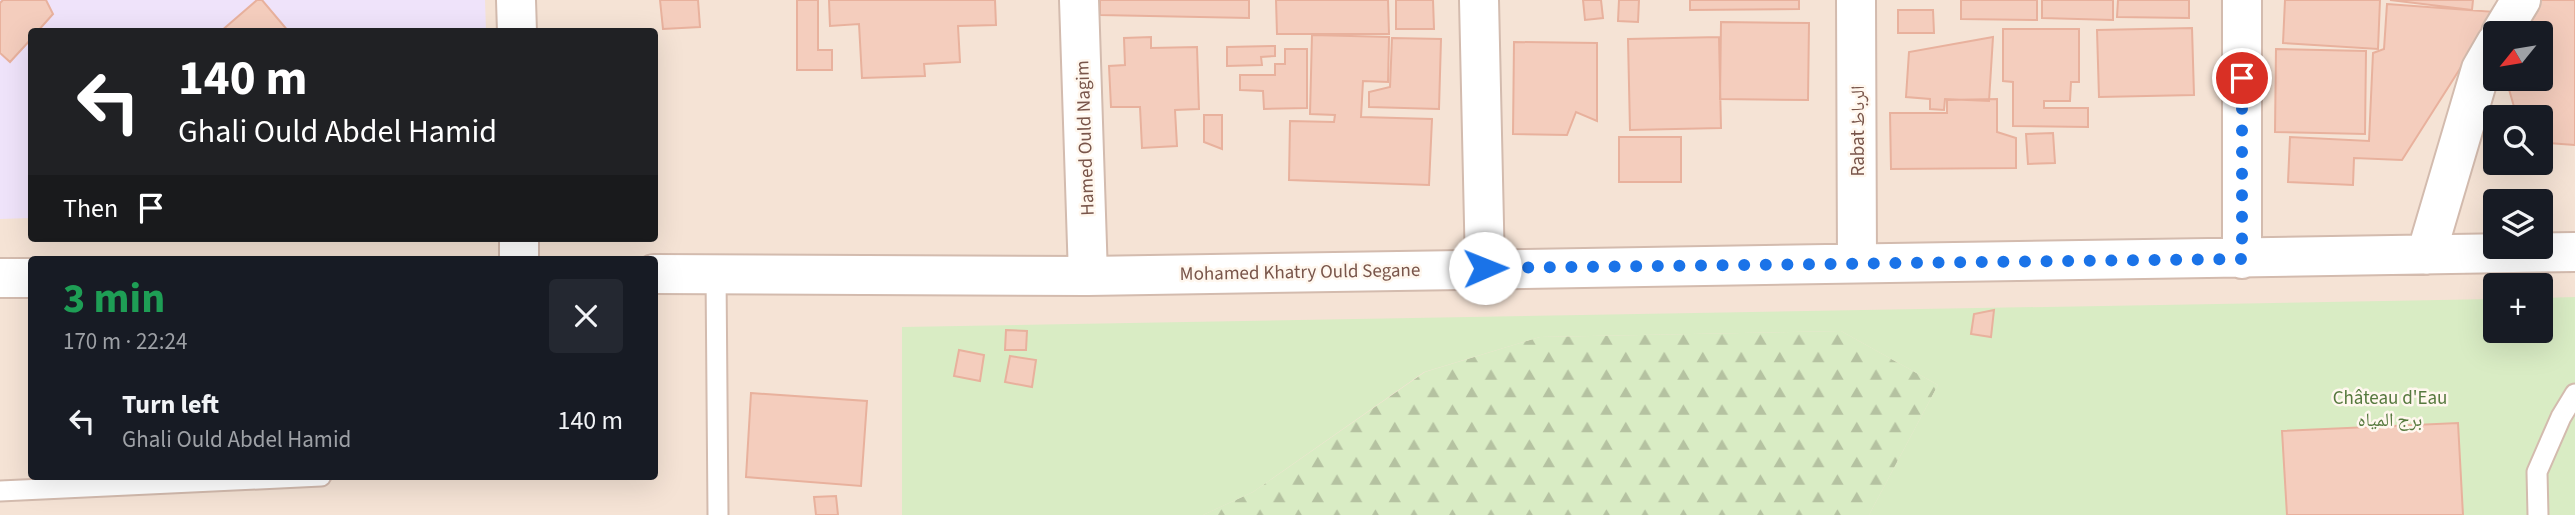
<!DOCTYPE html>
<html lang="en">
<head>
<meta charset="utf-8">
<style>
  :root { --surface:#171b24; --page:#242831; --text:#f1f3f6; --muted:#9ea1a6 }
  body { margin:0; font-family:"Source Sans 3","Noto Naskh Arabic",sans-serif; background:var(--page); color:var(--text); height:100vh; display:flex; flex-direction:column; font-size:26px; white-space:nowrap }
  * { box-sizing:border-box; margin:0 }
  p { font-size:23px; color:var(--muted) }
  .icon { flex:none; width:38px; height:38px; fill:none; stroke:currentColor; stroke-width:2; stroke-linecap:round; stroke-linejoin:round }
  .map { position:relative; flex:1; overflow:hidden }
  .side { position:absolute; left:28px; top:256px; width:630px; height:224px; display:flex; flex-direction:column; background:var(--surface); border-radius:7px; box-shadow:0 7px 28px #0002 }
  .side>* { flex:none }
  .hud { position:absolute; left:28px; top:28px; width:630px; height:214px; border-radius:7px; box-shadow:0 7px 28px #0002; background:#202124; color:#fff; overflow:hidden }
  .needle { width:46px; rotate:240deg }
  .controls { position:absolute; left:2483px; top:21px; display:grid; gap:14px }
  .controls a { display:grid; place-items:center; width:70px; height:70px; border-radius:7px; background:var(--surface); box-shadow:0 7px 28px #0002; font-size:35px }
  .pin { position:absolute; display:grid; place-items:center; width:60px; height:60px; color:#fff; margin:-30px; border:4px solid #fff; border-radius:50%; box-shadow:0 2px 7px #0007 }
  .me { position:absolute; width:77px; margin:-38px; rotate:89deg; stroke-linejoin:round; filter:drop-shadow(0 0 5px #0008) }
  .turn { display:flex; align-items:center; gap:24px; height:147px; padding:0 35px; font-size:32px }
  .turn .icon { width:91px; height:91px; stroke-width:2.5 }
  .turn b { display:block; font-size:49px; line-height:60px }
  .then { display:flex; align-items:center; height:66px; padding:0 35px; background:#0003; gap:14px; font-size:26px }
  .round { display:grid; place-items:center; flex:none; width:74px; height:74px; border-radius:7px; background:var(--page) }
  .headline { display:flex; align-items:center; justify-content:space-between; height:119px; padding:0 35px }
  h1 { font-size:42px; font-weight:700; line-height:52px; color:#1e9e55 }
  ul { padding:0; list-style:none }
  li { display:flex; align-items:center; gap:21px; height:91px; padding:0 35px }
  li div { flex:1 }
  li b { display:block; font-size:26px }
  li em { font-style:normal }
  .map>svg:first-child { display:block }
  .residential { fill:#f5e3d5; fill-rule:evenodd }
  .education { fill:#efe3fa }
  .forest { fill:url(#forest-firs) }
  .green { fill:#d9ecc4 }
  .building { fill:#f4cdbd; stroke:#e8b19d; stroke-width:2 }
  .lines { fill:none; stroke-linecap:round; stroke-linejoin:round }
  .lane-casing { stroke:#d3bbae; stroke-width:23 }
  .street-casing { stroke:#d3bbae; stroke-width:42 }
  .lane { stroke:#fff; stroke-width:19 }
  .street { stroke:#fff; stroke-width:38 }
  .route { stroke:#1a73e8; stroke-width:12; stroke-dasharray:0 21.6 }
  .labels { text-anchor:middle; stroke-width:5; stroke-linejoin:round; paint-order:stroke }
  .street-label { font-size:19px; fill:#79554a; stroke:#fff7ee }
  .park-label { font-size:19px; fill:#56793e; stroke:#fff7ee }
</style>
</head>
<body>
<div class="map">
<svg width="2575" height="515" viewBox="0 0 2575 515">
  <defs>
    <pattern id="forest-firs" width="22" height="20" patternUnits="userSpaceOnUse" patternTransform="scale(1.75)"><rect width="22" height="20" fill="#d9ecc4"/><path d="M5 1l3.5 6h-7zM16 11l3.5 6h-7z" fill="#b5c2a1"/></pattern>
  </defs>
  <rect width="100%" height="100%" fill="#fdf2e7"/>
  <!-- residential -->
  <path class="residential" d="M0 0H2575V515H0ZM32 32H654V238H32ZM2496 33H2541V79H2496ZM2496 117H2541V163H2496ZM2496 201H2541V247H2496ZM32 259H654V476H32ZM2496 285H2541V331H2496Z"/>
  <!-- education -->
  <path class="education" d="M0 0H485L486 31 32 32 31 218 0 219Z"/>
  <!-- forest -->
  <path class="forest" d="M1841 331 1938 385 1869 515H1203L1253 492 1425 372 1540 337Z"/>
  <!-- green -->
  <path class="green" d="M2575 297V515H1869L1938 385 1841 331 1540 337 1424 372 1253 492 1203 515H902V327L2495 299 2496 331H2541V298Z"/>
  <!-- building -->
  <path class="building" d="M3 0H46L53 14 37 32H32V38L10 62 0 53V3Z
    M257 0H262L289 32H220Z
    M660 0H698L700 27 663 29Z
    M797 0H818V50H832V70H797Z
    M829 0H995L996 25 958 26 960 62 924 64 925 76 862 78 859 24 830 26Z
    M1100 0H1249V18L1100 15Z
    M1276 0H1388L1389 34H1277Z
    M1396 0H1433L1434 29H1396Z
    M1583 0H1601L1603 18 1585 20Z
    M1619 0H1639L1638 22 1618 21Z
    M1690 0H1799V9L1690 10Z
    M1961 0H2037V20L1961 19Z
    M2042 0H2113V20L2042 18Z
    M2118 0H2189V18L2117 17Z
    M2285 0H2380L2378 49 2283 43Z
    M2390 0H2473L2472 10Z
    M2531 0H2575V145L2548 143 2541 138V117H2517L2506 79H2541V33H2504Z
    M2387 4 2496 12 2402 160 2354 158 2353 185 2288 182 2290 137 2369 141 2373 53 2384 49Z
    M1898 10H1933L1934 33H1898Z
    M1721 22 1809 23 1808 100 1720 99Z
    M2192 28 2194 95 2099 97 2097 30Z
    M2003 29H2079V82H2071L2070 101H2044V108H2088V127L2013 126V82L2003 81Z
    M1312 35 1389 37 1388 82 1363 81 1361 117 1432 119 1429 185 1289 180 1290 121 1334 122 1335 115 1310 114Z
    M1151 37V48L1197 47 1199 109 1175 110 1177 146 1142 148 1140 107H1111L1109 66 1125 65 1124 38Z
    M1719 37 1721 128 1630 130 1628 39Z
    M1993 37 1989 101 1945 99 1944 110 1930 109V99L1906 97 1909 52Z
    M1392 38 1441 39 1439 109 1369 107V92L1390 87Z
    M1514 42 1597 43V121L1576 112 1567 135 1513 134Z
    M1275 46V56L1261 57 1262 65 1227 66V47Z
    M1285 49H1307V108L1264 109 1263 91 1240 90V75H1275V64H1285Z
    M2276 49 2366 51 2365 134 2275 132Z
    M1997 99V132L2016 138V168L1891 169 1890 113H1947V100Z
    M1204 115H1222V149L1204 142Z
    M2053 133 2055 163 2028 164 2026 134Z
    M1619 137H1681V182H1619Z
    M1994 310 1991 337 1971 334 1974 314Z
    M1006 330 1027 331 1026 350H1005Z
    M959 350 984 355 980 381 954 376Z
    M1010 356 1036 360 1032 387 1005 382Z
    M751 393 867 401 861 486 746 477Z
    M2458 423 2463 515H2287L2282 431Z
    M836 496 838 515H816L814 497Z"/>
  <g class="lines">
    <!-- lane casing -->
    <g class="lane-casing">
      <path id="lane" d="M716 273 718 515
        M0 491 321 476
        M2538 515 2537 472 2561 417 2575 394"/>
    </g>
    <!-- street casing -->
    <g class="street-casing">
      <path id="street" d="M516 0 517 32
        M1079 0 1088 276
        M1479 0 1485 268
        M1856 0 1857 262
        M2501 33 2521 0
        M519 238V259
        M2426 255 2481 69 2496 43
        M2242 259V0
        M654 274 1088 276 2575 252
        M0 278H32"/>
    </g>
    <!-- lane -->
    <use href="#lane" class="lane"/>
    <!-- street -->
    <use href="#street" class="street"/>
  </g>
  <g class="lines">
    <!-- route -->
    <path class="route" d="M1485 268 2242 259V78"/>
  </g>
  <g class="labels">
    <!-- street labels -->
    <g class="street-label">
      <text transform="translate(1857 131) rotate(-90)" y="7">Rabat الرباط</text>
      <text transform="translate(1084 138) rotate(-92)" y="7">Hamed Ould Nagim</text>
      <text transform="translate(1300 271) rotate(-1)" y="7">Mohamed Khatry Ould Segane</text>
    </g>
    <!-- park labels -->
    <g class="park-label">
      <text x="2390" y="404">Château d'Eau<tspan x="2390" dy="22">برج المياه</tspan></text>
    </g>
  </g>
</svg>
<div class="controls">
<a><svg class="needle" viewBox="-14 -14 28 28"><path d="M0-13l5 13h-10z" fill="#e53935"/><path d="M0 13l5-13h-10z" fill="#9ea1a6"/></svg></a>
<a><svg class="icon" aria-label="search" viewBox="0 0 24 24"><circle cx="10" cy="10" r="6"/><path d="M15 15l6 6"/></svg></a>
<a><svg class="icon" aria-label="layers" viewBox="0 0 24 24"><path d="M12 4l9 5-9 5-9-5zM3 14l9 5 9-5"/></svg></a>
<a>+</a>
</div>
<div class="pin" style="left:2242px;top:78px;background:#d93025"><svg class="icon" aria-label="arrive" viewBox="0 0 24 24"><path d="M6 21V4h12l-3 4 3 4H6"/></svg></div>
<svg class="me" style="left:1485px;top:268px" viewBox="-20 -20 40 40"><circle r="19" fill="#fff"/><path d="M0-13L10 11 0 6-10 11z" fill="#1a73e8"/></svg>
<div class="hud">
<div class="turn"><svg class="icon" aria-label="left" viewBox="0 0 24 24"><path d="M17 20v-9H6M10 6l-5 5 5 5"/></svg><div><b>140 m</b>Ghali Ould Abdel Hamid</div></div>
<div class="then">Then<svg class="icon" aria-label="arrive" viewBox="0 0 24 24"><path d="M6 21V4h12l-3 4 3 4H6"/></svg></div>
</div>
<section class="side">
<div class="headline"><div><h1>3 min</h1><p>170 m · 22:24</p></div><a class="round"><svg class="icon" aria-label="close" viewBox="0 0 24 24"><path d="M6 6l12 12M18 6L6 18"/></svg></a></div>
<ul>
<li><svg class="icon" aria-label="left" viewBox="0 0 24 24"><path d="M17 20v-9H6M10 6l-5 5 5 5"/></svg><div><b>Turn left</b><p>Ghali Ould Abdel Hamid</p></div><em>140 m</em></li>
</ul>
</section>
</div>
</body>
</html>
